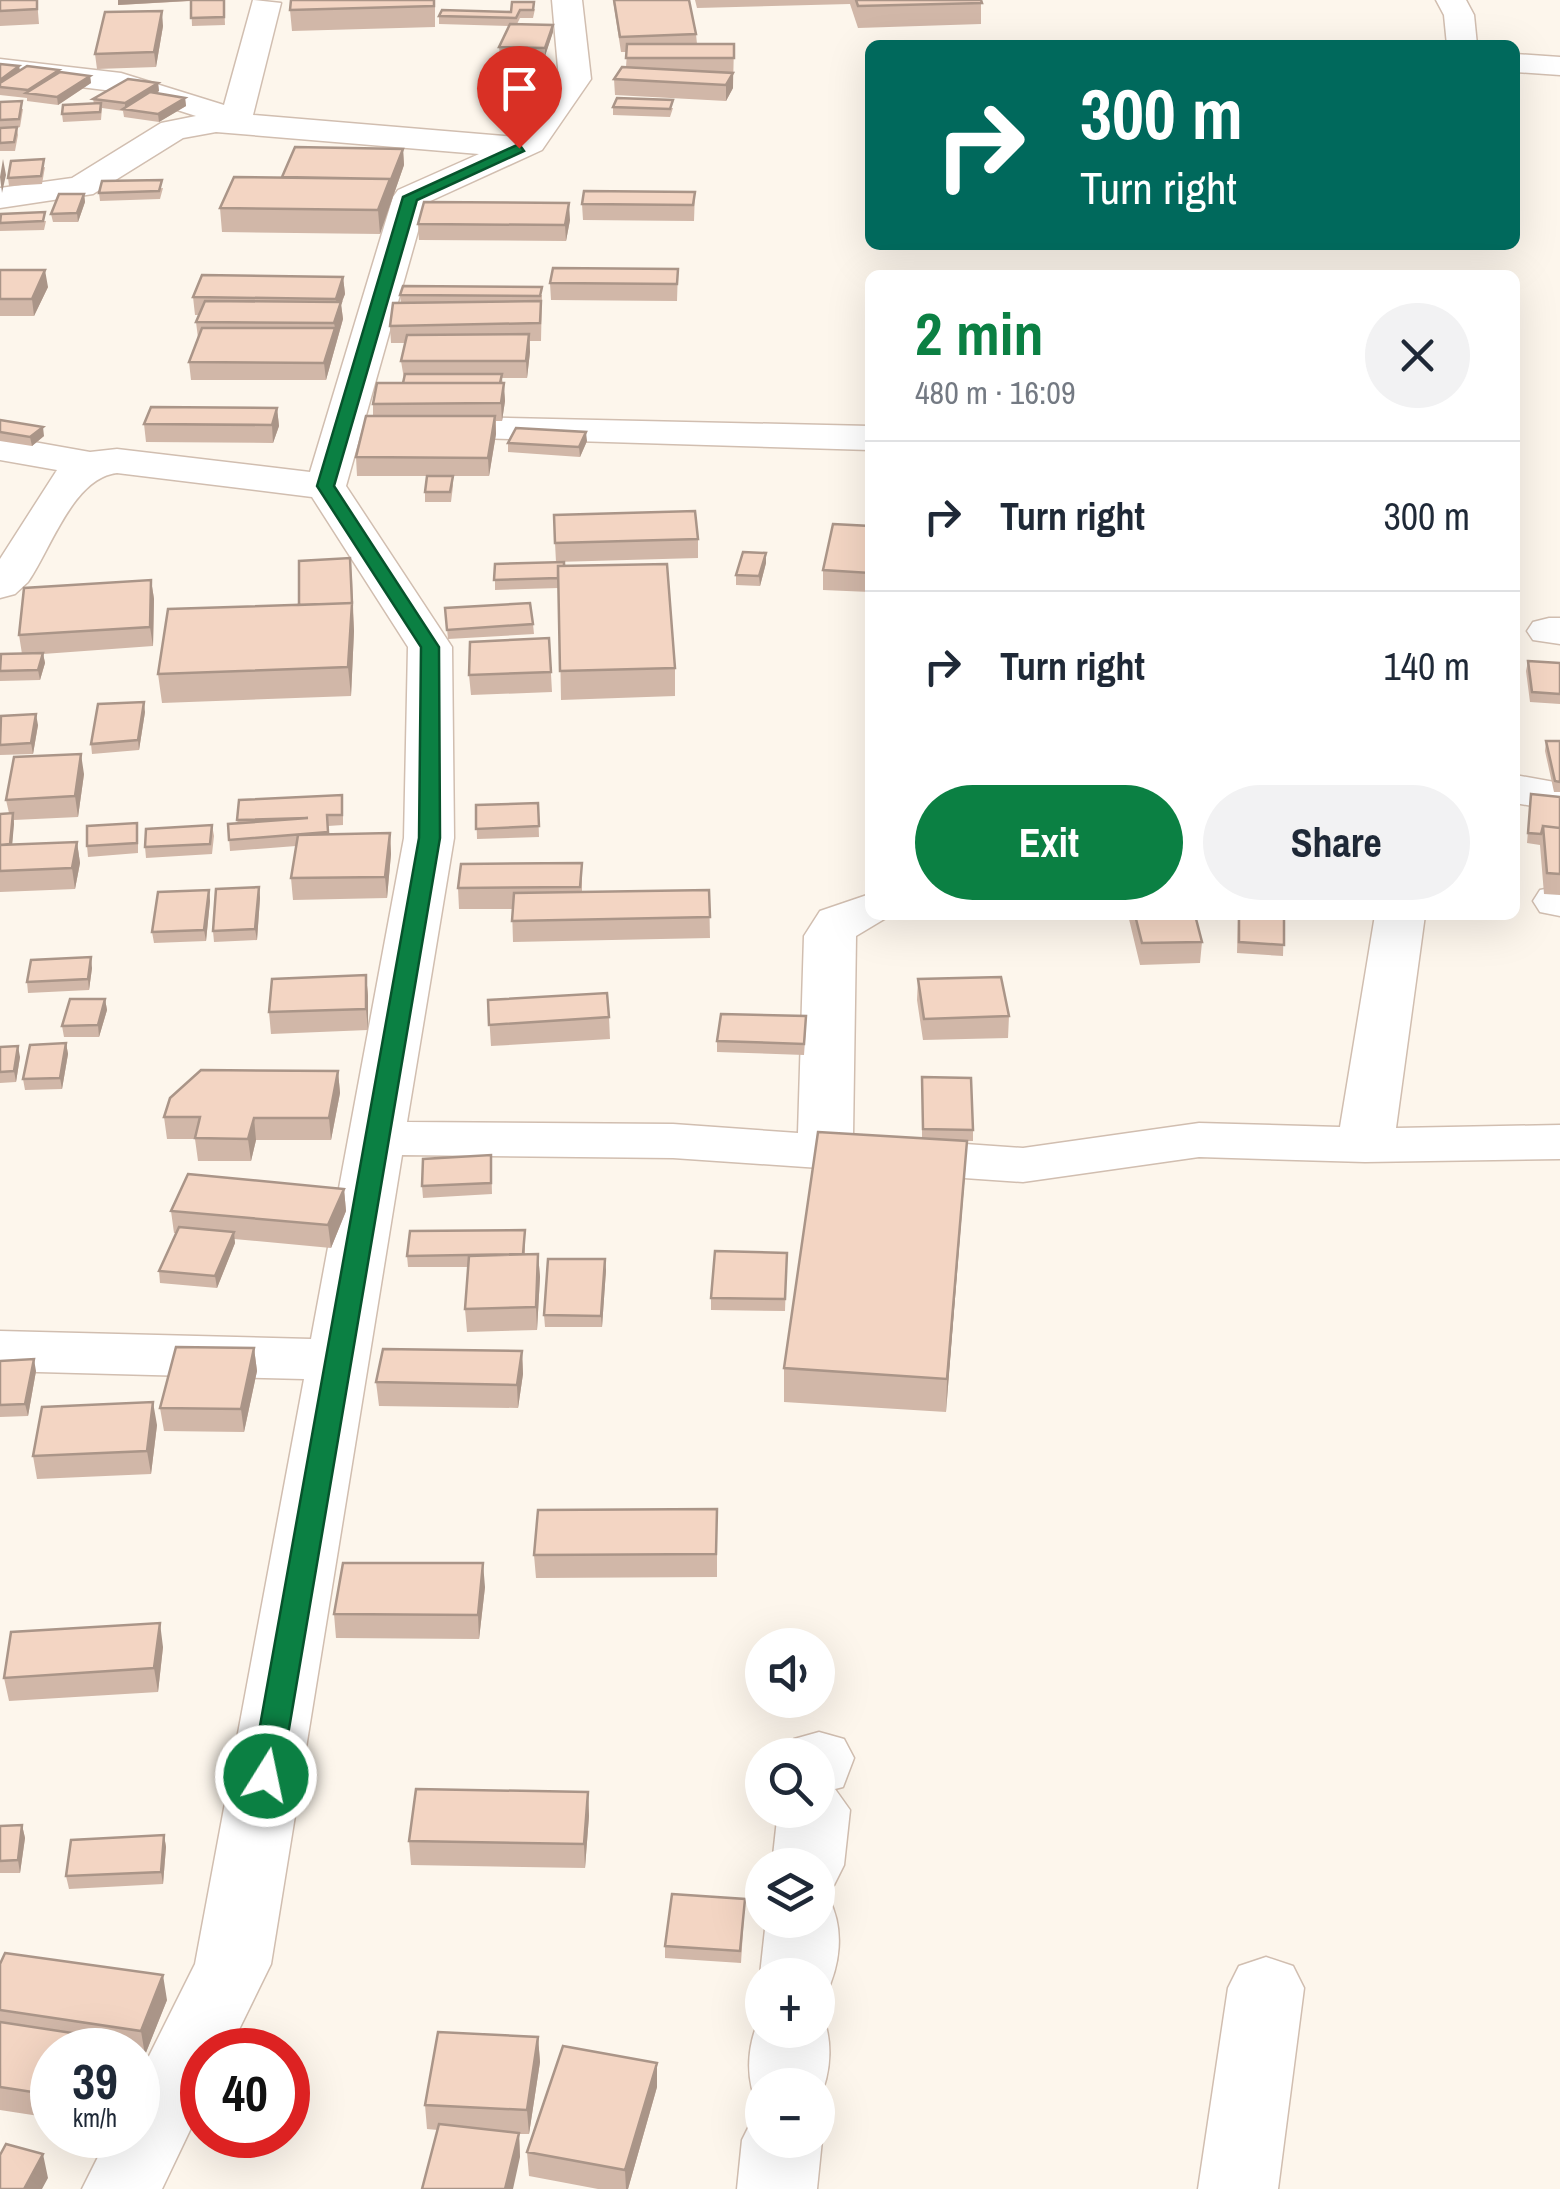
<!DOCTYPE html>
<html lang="en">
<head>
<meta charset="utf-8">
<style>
  :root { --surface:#fff; --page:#f2f2f3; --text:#1f2937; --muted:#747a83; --line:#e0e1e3; --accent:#0b8043 }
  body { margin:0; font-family:"Archivo Narrow",sans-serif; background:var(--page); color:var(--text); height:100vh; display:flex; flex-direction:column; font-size:38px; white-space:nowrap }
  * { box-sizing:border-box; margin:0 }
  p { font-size:32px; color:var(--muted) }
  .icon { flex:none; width:55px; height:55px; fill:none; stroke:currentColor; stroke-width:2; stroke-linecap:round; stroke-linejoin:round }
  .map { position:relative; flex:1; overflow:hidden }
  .side { position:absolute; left:865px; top:270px; width:655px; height:650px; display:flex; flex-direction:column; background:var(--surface); border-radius:15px; box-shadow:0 10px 40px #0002 }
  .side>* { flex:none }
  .hud { position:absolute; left:865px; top:40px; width:655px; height:210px; border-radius:15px; box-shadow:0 10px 40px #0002; background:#00695c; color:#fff; overflow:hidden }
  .fabs { position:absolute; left:745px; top:1628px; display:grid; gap:20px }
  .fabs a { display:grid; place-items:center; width:90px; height:90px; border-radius:50%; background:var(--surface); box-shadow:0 10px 40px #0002; font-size:50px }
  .speed { position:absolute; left:30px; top:2028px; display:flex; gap:20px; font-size:50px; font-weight:700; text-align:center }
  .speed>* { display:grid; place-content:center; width:130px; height:130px; border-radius:50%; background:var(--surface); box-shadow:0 10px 40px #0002; line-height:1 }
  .speed small { font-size:25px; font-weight:400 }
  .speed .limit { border:15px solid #d22; background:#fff; color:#111 }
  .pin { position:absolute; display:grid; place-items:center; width:85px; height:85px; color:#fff; margin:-102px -42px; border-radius:50% 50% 50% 0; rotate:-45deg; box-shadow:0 0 10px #0007 }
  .pin .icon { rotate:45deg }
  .me { position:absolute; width:110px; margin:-55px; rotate:10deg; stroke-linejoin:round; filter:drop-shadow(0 0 8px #0008) }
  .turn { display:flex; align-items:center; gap:35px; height:210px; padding:0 50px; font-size:45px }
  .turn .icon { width:130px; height:130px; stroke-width:2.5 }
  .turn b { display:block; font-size:70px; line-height:85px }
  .round { display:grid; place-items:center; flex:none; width:105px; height:105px; border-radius:52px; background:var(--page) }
  .summary { display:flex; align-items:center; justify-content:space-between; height:170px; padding:0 50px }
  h1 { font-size:60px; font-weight:800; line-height:75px; color:var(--accent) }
  .button { display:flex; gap:20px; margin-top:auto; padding:20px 50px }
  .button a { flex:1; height:115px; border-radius:60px; background:var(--accent); color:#fff; font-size:40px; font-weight:800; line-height:115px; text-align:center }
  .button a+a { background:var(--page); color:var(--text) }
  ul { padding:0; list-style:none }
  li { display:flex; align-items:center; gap:30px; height:150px; padding:0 50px; border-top:2px solid var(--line) }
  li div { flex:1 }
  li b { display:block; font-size:38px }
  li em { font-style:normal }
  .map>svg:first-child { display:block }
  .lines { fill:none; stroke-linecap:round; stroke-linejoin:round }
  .minor-casing { stroke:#d1beb0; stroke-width:3 }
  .minor { fill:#fff; fill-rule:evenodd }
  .wall { fill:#d1b7a8 }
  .shaded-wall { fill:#aa9588 }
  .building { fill:#f3d5c3; stroke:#aa9588; stroke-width:2.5 }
  .route { fill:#0b8043; stroke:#07532c; stroke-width:2.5 }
</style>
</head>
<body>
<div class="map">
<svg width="1560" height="2189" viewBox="0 0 1560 2189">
  <rect width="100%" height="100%" fill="#fdf6ec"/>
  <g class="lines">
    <!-- minor casing -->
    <g class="minor-casing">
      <path id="minor" d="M253 0 281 3 253 115 516 137 559 79 552 0H582L591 79 542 150 426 203 346 486 452 647 454 838 407 1122 673 1124 798 1133 804 936 820 911 870 894V915H891L856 936 853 1136 1023 1148 1199 1123 1340 1127 1375 915H1425L1396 1128 1560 1125V1159L1365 1162 1199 1157 1023 1182 673 1158 402 1155 271 1964 229 2050H202V2105L162 2189H82L109 2135H138V2078L195 1964 304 1379 0 1371V1331L311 1339 404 838 408 647 312 497 117 473C73 478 51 549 28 582L15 594 0 598V559L57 470 0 460V436L90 452 117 449 310 472 393 197 398 190 479 154 216 132 183 138 93 194 0 208V188L72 178 161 123 196 116 121 92 0 77V59L121 73 224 105Z
        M1436 0H1466L1474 15 1477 45H1447L1444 15Z
        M1515 54 1560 57V75L1515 72Z
        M423 416 870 426V450L409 436 403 428 409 420Z
        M1549 618H1560V644L1533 640 1527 631 1533 622Z
        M1515 775 1560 783V811L1515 803Z
        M1560 886V916L1540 912 1533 901 1540 890Z
        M819 1732 844 1739 854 1758 843 1787 835 1789 850 1810 844 1865 834 1885 818 1890V1865H772L778 1810H818V1755H785L794 1739Z
        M818 1895 829 1899C845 1930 840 1966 825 1996L818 1999V1975H762V1979L760 1975 766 1920H818Z
        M1266 1957 1293 1966 1304 1988 1278 2189H1198L1228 1988 1239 1966Z
        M819 2008C834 2037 832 2072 818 2102V2085H762L759 2108C744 2078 747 2043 762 2013V2030H818Z
        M762 2113V2140H818V2132L822 2140 817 2189H737L742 2140 754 2116Z"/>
    </g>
    <!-- minor -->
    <use href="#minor" class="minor"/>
  </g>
  <!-- wall -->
  <path class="wall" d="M0 0H37L39 24 0 26Z
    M118 0H224L225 25 192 26 191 1 118 5Z
    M291 0H435V27L292 31 290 10Z
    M613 0 696 34 697 44H734L733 88 726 101 615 95 614 79 626 67 627 52H621Z
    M695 0H981V24L858 28 850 4 697 8Z
    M535 9 533 18H520L517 24 553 32 545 56 500 55 499 47 509 26 439 24V16Z
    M163 26 156 67 97 69 95 54Z
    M0 64 19 66 20 70 90 76 91 83 58 105 27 101V98L0 95Z
    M158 83 159 91 156 93 185 98 186 106 159 122 124 117 123 111 102 108 101 120 63 122 62 114 94 104 93 99Z
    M0 102 23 109 20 127 17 128 18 135 15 151H0Z
    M613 107 673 108 670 117 613 115Z
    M403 149 404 165 380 234 222 232 220 208 282 177Z
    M45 167 42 184 9 186 8 178Z
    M163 188 160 199 100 201 99 193Z
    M695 192 694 221 583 220 582 204Z
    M84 194 85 202 78 222H53L51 214Z
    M0 219 46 221 44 230 0 231Z
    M570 220 566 241 419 240 418 224Z
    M678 269 677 301 551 300 550 283Z
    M0 270 48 287 34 316H0Z
    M343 277 345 294 341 304 343 319 326 380H191L189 362 198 338 196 322 199 315H195L193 297Z
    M400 295H542L541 341H530V352L527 378H502L505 401 502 421H496V434L489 476H357L356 457 373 416V404L403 383 404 379 401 361 405 343H391L390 326 401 303Z
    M277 408 279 426 273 443 146 442 144 424Z
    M0 420 44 436 32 446 0 441Z
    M587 441 580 457 508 452V443Z
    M453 476V486L451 502H425V492Z
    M870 526V592L823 590V570Z
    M698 539V558L556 562 555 543Z
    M766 553V563L760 586 736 585V575Z
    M495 564 564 566 675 668V696L561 700 559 588 495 590Z
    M352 577 354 631 351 696 162 703 158 674Z
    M151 580 154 599 153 646 43 654 45 663 40 680 0 681V656L22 654 19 635Z
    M445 608 533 624 534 634 448 639Z
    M549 638 552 692 471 695 469 675Z
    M1528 661 1560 663V704L1530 702 1526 671Z
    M145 712 139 750 92 754 91 744Z
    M0 723 38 725 33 754 0 755Z
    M1546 741H1560V792H1554L1545 751Z
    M84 774 78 817 14 820 12 844 77 842 80 863 75 889 0 892V814L9 813 6 800Z
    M1531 794 1560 797V895L1544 894 1540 845 1527 843Z
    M538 803 539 837 477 839 476 805Z
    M343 805V825L328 826 329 834 390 833 391 854 387 898 293 900 291 878 296 846 230 851 228 824H238L237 820Z
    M212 825 214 836 212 854 146 858 145 847Z
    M138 833V853L88 857 87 846Z
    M582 863V892L709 890 710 938 513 942 512 909H459L458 888Z
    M259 887 260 898 257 940 214 942 213 931Z
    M209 890 210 901 206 941 154 943 152 932Z
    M1128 915H1195L1202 942 1200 963 1140 965Z
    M1238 915H1284L1283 956 1237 953Z
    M92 968 89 990 28 993 27 982Z
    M366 975 368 996V1030L271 1034 269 1012Z
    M918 979 1009 1016 1008 1038 923 1040 917 1000Z
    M105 999 107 1010 99 1037H64L62 1026Z
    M488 1000 609 1017 610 1039 491 1046Z
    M806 1027 804 1055 717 1052V1041Z
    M66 1043 68 1054 62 1089 25 1090 23 1079Z
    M0 1047 20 1057 16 1082 0 1083Z
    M338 1071 340 1093 331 1140H256L251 1161H198L195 1139H167L164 1117Z
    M922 1077 973 1130V1141H967L946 1412 784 1402V1368L922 1138Z
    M491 1155 492 1194 423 1198 422 1186Z
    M344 1189 346 1211 331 1248 234 1239 235 1243 217 1288 160 1283 159 1271 176 1233H174L171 1211Z
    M525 1230V1255L538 1254 540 1277 537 1330 467 1332 465 1309 468 1267H408L407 1256Z
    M787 1253 785 1311 711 1310V1298Z
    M606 1270 602 1327H545L544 1315Z
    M254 1348 257 1371 244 1432 164 1431 160 1408Z
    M522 1351 523 1374 518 1408 379 1406 376 1382Z
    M0 1361 36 1371 28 1416 0 1417Z
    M157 1425 151 1474 37 1479 33 1456Z
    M717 1509V1577L536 1578 534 1555Z
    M485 1587 479 1639 336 1638 334 1614Z
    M163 1647 158 1692 9 1701 4 1678Z
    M588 1792 589 1816 585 1868 411 1865 409 1841Z
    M22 1825 25 1838 20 1873H0V1826Z
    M164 1835 166 1847 163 1884 69 1889 66 1876Z
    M745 1899 741 1963 665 1958V1946Z
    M0 1964 167 2000 145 2055 138 2054V2050H52V2118L0 2110Z
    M538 2037 540 2062 529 2134H519L520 2157 438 2130 427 2129 425 2105Z
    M657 2063V2087L628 2189H598L529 2176 527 2152Z"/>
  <!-- shaded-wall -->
  <path class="shaded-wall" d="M118 0H204L118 5Z
    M162 11 163 26 156 67 154 52Z
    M553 25V32L545 56V48Z
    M19 66 20 73 0 87V80Z
    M733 73V88L726 101V85Z
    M90 76 91 83 58 105 57 97Z
    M158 83 159 91 128 110 125 109V103Z
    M185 98 186 106 159 122 158 114Z
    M403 149 404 165 380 234 378 210Z
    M3 159 6 175 2 193 0 177Z
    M84 194 85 202 78 222 77 213Z
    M569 203 570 220 566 241 565 225Z
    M45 270 48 287 34 316 32 299Z
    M343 277 345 294 341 304 343 319 326 380 324 363 335 328 334 323 337 314 336 299Z
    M529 334 530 352 527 378 526 361Z
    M504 383 505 401 502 421 501 403Z
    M277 408 279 426 273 443 272 425Z
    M495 416 496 434 489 476 488 458Z
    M43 427 44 436 32 446 30 437Z
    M586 432 587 441 580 457 579 447Z
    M766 553V563L760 586 759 576Z
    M350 558 354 631 351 696 348 667Z
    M151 580 154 599 153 646 150 627Z
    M43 653 45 663 40 680 38 670Z
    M144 702 145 712 139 750 138 740Z
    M36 714 38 725 33 754 31 743Z
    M81 754 84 774 78 817 75 796Z
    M13 813 14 824 11 858 10 848Z
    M390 833 391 854 387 898 385 877Z
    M77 842 80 863 75 889 72 868Z
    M259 887 260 898 257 940 255 929Z
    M209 890 210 901 206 941 204 930Z
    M91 957 92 968 89 990 88 979Z
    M366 975 368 996V1030L366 1009Z
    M105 999 107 1010 99 1037 98 1025Z
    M66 1043 68 1054 62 1089 60 1078Z
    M18 1046 20 1057 16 1082 14 1071Z
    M338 1071 340 1093 331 1140 329 1118Z
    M254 1118 256 1140 251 1161 248 1139Z
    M967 1141 965 1173 946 1412 947 1379Z
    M344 1189 346 1211 331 1248 328 1225Z
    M234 1232 235 1243 217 1288 215 1276Z
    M538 1254 540 1277 537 1330 536 1307Z
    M605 1259 606 1270 602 1327 601 1316Z
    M254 1348 257 1371 244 1432 241 1409Z
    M522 1351 523 1374 518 1408 517 1385Z
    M34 1359 36 1371 28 1416 25 1404Z
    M153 1402 157 1425 151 1474 147 1451Z
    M483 1563 485 1587 479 1639 478 1615Z
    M160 1623 163 1647 158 1692 154 1668Z
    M588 1792 589 1816 585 1868 584 1844Z
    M22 1825 25 1838 20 1873 18 1860Z
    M164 1835 166 1847 163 1884 161 1872Z
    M163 1975 167 2000 145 2055 141 2031Z
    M538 2037 540 2062 529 2134 527 2110Z
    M657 2063V2087L628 2189H626L625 2170Z
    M519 2133 520 2157 513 2189H505Z
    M43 2154 48 2178 42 2189H24Z"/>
  <!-- building -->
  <path class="building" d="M0 0H37V9L0 11Z
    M191 0H224V17L191 18Z
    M291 0H434V6L290 10Z
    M614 0H689L696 34 620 37Z
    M856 0H981L982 3 858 6Z
    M512 2H534L533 10H520L516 18 439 16 442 10 511 12Z
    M162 11 154 52 95 54 105 12Z
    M510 24 553 25 545 48 499 47Z
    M627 44H734V58H626Z
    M0 64 19 66 0 80Z
    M27 66 59 70 28 90 0 87V83Z
    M622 67 733 73 726 85 614 79Z
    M60 72 90 76 57 97 26 93Z
    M128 79 158 83 125 103 93 99Z
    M150 92 185 98 158 114 123 109Z
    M617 98 673 100 670 109 613 107Z
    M22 101 19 119 0 120V102Z
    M101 103 100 112 62 114 63 105Z
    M17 127 14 142 0 143V128Z
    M295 147 403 149 390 182V179L282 177Z
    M44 159 41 176 8 178 11 161Z
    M234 177 390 179 378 210 220 208Z
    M162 180 159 191 99 193 102 181Z
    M584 191 695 192 693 205 582 204Z
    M59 194H84L77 213 51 214Z
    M424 202 569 203 565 225 418 224Z
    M45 212 43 221 0 223 1 214Z
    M553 268 678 269 677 284 550 283Z
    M0 270H45L32 299H0Z
    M202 275 343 277 336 299 193 297Z
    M403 286 542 287 540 296 400 295Z
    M205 301 341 302 334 323 196 322Z
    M541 301 540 323 390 326 393 303Z
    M202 328H335L324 363 189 362Z
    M529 334 526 361H401L407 335Z
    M405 374H502L500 383H403Z
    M377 383H504L501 403 373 404Z
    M151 407 277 408 272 425 144 424Z
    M366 416H495L488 458 356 457Z
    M0 420 43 427 30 437 0 432Z
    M516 428 586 432 579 447 508 443Z
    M427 476H453L450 492H425Z
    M695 511 698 539 555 543 554 515Z
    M833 524 870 526V573L823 570Z
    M743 552 766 553 759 576 736 575Z
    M350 558 352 603 299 605V561Z
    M564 562V566H558V578L494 580 495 564Z
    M667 564 675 668 560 671 558 566Z
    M151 580 150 627 19 635 24 588Z
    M352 603 348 667 158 674 168 609Z
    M530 603 533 624 447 630 445 608Z
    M549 638 551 672 469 675 470 642Z
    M43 653 38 670 0 671 1 654Z
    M1528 661 1560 663V694L1532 692Z
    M144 702 138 740 91 744 98 704Z
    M36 714 31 743 0 745 1 716Z
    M1546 741H1560V782L1555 781Z
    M81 754 75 796 6 800 14 757Z
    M1531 794 1560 797V828L1543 826 1541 834 1528 833Z
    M342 795V815H327L328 832 229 840 228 824 308 818 237 820 239 800Z
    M538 803 539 826 476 829V805Z
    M13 813 10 844 0 845V814Z
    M137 823V843L87 846V826Z
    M212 825 210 844 145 847 146 829Z
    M1543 826 1560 828V874L1547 873Z
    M390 833 385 877 291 878 298 835Z
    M77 842 72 868 0 871V845Z
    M582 863 580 887 458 888 461 864Z
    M259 887 255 929 213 931 216 889Z
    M209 890 204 930 152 932 158 892Z
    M709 890 710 917 512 921 514 893Z
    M1135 915H1195L1202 942 1142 943Z
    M1239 915H1284V945L1239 942Z
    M91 957 88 979 27 982 31 960Z
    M366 975V1009L269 1012 272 979Z
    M1001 977 1009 1016 924 1019 918 979Z
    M607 993 609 1017 489 1025 488 1000Z
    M70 999H105L98 1025 62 1026Z
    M721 1014 806 1016 804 1044 717 1041Z
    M66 1043 60 1078 23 1079 30 1045Z
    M18 1046 14 1071 0 1072V1047Z
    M201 1070 338 1071 329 1118H254L248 1139 195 1138 200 1117H164L170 1098Z
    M922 1077 971 1078 973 1130 923 1129Z
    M818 1132 967 1141 947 1379 784 1368Z
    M491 1155V1183L422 1186 423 1159Z
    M188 1174 344 1189 328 1225 171 1211Z
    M179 1227 234 1232 215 1276 159 1271Z
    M525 1230 523 1254 407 1256 410 1231Z
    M715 1251 787 1253 785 1299 711 1298Z
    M538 1254 536 1307 465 1309 469 1256Z
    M548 1259H605L601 1316 544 1315Z
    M176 1347 254 1348 241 1409 160 1408Z
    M383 1349 522 1351 517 1385 376 1382Z
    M34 1359 25 1404 0 1405V1361Z
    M153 1402 147 1451 33 1456 42 1407Z
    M717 1509 716 1554 534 1555 538 1510Z
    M343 1563H483L478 1615 334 1614Z
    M160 1623 154 1668 4 1678 11 1632Z
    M416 1789 588 1792 584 1844 409 1841Z
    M22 1825 18 1860 0 1861V1826Z
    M164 1835 161 1872 66 1876 71 1840Z
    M672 1894 745 1899 740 1951 665 1946Z
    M5 1953 163 1975 141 2031 0 2010V1964Z
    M0 2022 131 2042 128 2050H52V2095L0 2087Z
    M438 2032 538 2037 527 2110 425 2105Z
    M563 2046 657 2063 625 2170 527 2152Z
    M439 2124 519 2133 505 2189H422Z
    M6 2144 43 2154 24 2189H0V2155Z"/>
  <!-- route -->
  <path class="route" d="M519 144 524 151 417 200 334 486 439 647 440 838 281 1776 276 1783H256L251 1776 419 838 421 647 317 486 403 197Z"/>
</svg>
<div class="fabs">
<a><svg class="icon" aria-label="sound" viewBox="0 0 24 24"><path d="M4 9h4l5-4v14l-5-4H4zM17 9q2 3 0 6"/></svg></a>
<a><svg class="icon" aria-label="search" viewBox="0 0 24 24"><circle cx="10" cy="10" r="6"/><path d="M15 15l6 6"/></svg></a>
<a><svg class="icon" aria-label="layers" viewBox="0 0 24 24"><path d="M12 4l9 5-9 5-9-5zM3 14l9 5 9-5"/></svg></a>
<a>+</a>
<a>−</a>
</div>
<div class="speed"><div>39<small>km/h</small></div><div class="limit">40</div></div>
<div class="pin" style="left:519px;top:148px;background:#d93025"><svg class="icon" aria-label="arrive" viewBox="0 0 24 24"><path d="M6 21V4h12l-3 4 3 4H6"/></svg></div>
<svg class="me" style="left:266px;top:1776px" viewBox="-20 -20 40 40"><circle r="17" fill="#0b8043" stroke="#fff" stroke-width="3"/><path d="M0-11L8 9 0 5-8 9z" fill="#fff"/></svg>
<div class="hud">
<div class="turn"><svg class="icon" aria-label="right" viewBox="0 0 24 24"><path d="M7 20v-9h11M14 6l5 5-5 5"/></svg><div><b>300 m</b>Turn right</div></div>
</div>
<section class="side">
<div class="summary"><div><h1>2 min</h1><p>480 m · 16:09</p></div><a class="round"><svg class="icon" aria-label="close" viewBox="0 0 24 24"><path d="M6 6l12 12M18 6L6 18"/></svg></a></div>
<ul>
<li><svg class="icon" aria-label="right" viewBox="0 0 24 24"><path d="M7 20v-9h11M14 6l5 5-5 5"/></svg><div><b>Turn right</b></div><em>300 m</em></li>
<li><svg class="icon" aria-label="right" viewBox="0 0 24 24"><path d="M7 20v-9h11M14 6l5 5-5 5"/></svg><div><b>Turn right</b></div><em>140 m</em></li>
</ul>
<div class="button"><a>Exit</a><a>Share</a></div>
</section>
</div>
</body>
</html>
